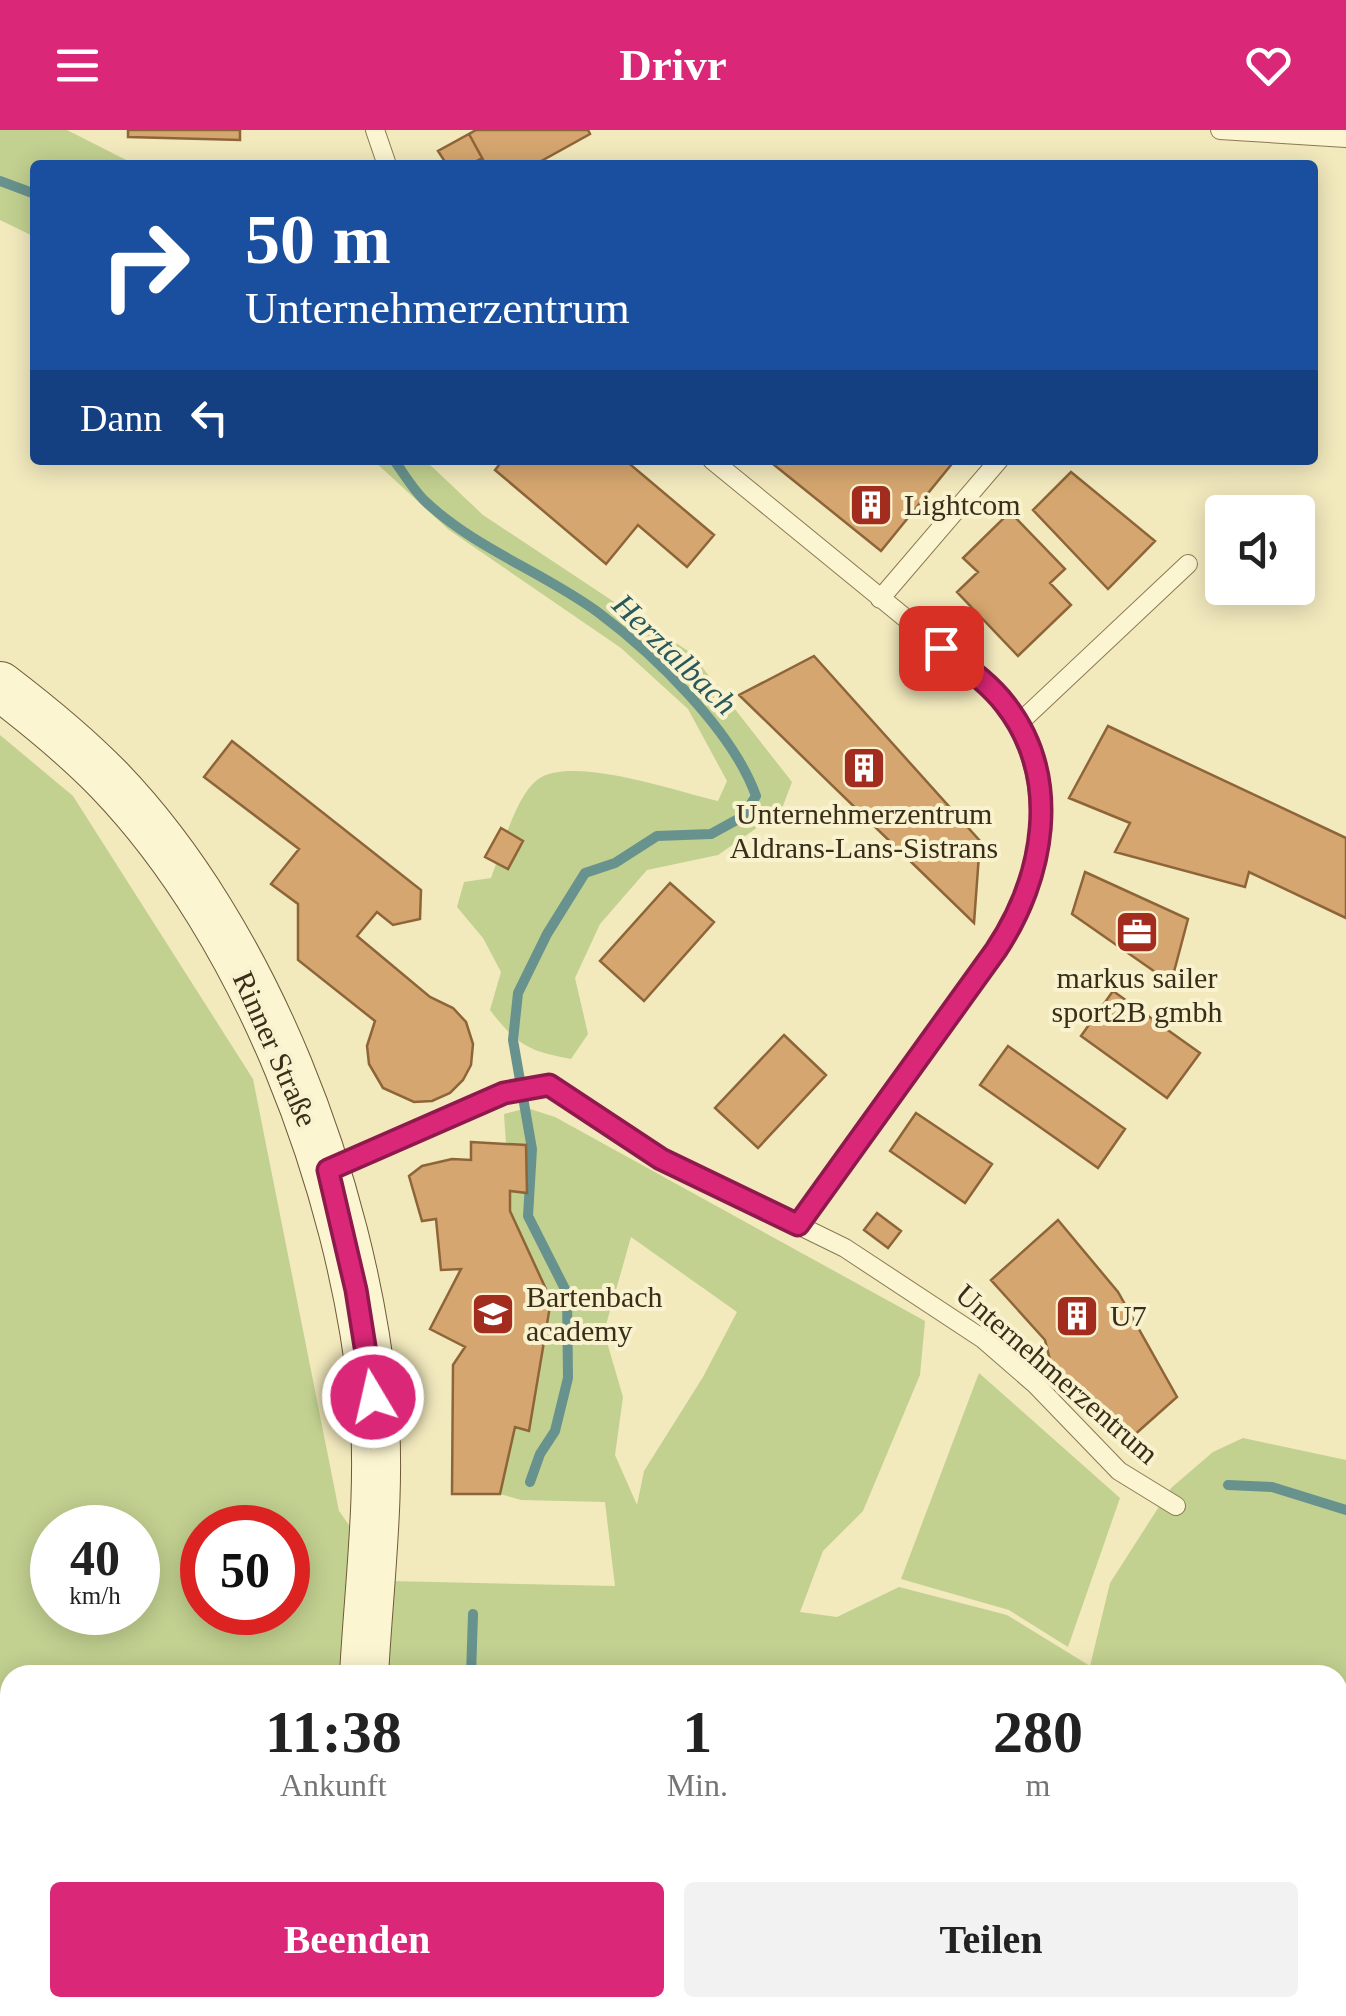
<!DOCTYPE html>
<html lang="de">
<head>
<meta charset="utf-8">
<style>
  :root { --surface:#fff; --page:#f2f2f2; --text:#222; --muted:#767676; --accent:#db2777 }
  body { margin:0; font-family:Georgia,serif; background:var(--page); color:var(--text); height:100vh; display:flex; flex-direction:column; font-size:38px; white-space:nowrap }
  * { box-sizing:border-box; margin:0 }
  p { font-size:32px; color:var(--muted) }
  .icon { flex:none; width:55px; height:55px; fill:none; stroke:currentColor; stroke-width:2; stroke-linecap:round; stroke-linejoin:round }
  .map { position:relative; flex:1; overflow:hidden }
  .sheet { position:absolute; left:0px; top:1535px; width:1348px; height:352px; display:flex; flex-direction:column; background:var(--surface); border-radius:30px 30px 0 0; box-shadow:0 5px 25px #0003 }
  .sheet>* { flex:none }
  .guide { position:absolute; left:30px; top:30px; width:1288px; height:305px; border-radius:10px; box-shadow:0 5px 25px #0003; background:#1a4fa0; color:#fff; overflow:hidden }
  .controls { position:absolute; left:1205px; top:365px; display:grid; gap:20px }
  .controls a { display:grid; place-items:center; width:110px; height:110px; border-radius:10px; background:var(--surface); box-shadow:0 5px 25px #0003; font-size:50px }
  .speed { position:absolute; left:30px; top:1375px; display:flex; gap:20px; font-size:50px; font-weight:700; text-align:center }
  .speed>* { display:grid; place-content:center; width:130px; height:130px; border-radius:50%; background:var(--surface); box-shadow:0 5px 25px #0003; line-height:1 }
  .speed small { font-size:25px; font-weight:400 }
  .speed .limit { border:15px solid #d22; background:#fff; color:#111 }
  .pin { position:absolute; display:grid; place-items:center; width:85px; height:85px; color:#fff; margin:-42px; border-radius:20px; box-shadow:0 5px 15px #0006 }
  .me { position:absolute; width:110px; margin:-55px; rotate:351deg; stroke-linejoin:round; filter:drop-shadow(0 0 8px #0008) }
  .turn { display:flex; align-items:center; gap:35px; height:210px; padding:0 50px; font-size:45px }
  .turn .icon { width:130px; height:130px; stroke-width:2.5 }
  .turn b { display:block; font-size:70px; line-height:85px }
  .then { display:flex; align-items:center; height:95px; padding:0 50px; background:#0003; gap:20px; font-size:38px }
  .eta { display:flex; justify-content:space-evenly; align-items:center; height:170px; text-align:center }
  .eta b { font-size:60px; font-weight:800; line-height:70px }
  .button { display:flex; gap:20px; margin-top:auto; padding:20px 50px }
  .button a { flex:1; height:115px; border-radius:10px; background:var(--accent); color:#fff; font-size:40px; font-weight:800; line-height:115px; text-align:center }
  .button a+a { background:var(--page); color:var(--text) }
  header { display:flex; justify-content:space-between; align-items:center; height:130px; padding:0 50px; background:var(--accent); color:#fff; font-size:45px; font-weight:800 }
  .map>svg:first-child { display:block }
  .green { fill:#c2d190; fill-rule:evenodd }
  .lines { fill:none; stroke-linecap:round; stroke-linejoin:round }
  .stream { stroke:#68928d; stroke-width:10 }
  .building { fill:#d5a66f; stroke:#8e6538; stroke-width:2.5 }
  .service-casing { stroke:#8c7954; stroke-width:20 }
  .secondary-casing { stroke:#6e5a38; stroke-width:50 }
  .service { stroke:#fcf5d1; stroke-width:18 }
  .secondary { stroke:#fcf5d1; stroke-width:48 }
  .route-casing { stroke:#8e194d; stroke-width:25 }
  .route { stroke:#db2777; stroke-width:18 }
  .labels { text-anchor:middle; stroke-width:8; stroke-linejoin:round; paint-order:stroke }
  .poi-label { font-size:30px; fill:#3a2e1b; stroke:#f9f2ce; text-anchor:start }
  .street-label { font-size:30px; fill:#3a2e1b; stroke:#f9f2ce }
  .water-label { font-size:32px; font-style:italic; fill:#28585b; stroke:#f9f2ce }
</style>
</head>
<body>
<header><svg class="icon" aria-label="menu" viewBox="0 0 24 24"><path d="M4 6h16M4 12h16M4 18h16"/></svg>Drivr<svg class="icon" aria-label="heart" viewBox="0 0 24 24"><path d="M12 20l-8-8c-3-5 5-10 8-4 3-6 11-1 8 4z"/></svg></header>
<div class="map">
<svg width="1346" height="1886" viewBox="0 0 1346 1886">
  <rect width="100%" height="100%" fill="#f2e9bd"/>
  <!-- green -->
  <path class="green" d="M0 0H67L136 35H35V107L0 90Z
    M373 330H425L483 385 691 523 792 652 781 681 718 725 647 740 600 794 575 848 588 904 571 929C528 921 517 915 490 880L501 842 483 808 457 777 464 752 491 748C501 722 515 667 537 650 570 624 678 662 718 671L727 651 688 579 621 518 449 400Z
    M0 605 73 666 253 949 339 1381 389 1451 615 1456 605 1372 521 1370 500 1364 515 1297 529 1300 551 1170 510 1081V1061L527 1063 526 1016 506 1014 504 984 527 978 555 987 925 1191 920 1245 863 1381 823 1421 800 1482 837 1487 899 1457 1007 1485 1090 1536 1110 1453 1171 1358 1213 1322 1243 1308 1346 1330V1886H0ZM631 1107 737 1182 703 1247 644 1341 637 1375 615 1325 623 1267 604 1202ZM52 1398H138V1482H52ZM202 1398H288V1482H202ZM10 1545H1338V1878H10Z
    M979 1243 1120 1368 1068 1517 1009 1480 901 1449Z"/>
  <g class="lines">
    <!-- stream -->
    <path class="stream" d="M0 51 35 64
      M394 330C404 344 414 361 426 372 476 419 545 443 599 483 655 525 733 601 756 666L742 687 711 704 657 706 615 733 585 743 547 804 518 863 513 910 532 1019 528 1086 567 1163 568 1248 555 1301 540 1324 530 1352
      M1228 1355 1272 1357 1346 1380
      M471 1545 473 1484
      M481 1878V1886"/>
  </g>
  <!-- building -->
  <path class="building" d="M128 0H240V10L128 7Z
    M476 0H588L590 4 534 35H486L469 4Z
    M469 4 482 28 469 35H447L438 21Z
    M503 330H625L714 405 687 437 638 395 606 434 495 340Z
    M768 330H955L881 421Z
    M1071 342 1155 411 1108 459 1033 380Z
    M1010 382 1065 439 1050 453 1071 475 1018 526 957 462 978 442 963 428Z
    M814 526 980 711 974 793 739 565Z
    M1108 596 1346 708V788L1249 742 1245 757 1115 722 1130 693 1069 668Z
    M232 611 421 760 420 789 393 795 377 782 357 806 430 867 453 878 466 892 473 914 471 935 463 950 450 963 432 971 414 972 383 958 369 934 367 916 375 891 298 830V774L271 754 299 719 204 647Z
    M501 698 523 711 508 739 485 727Z
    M1085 742 1188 789 1171 853 1072 784Z
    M670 753 714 792 644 871 600 831Z
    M1113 861 1200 923 1167 968 1081 906Z
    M784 905 826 945 758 1018 715 978Z
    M1008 916 1125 999 1098 1038 980 955Z
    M916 983 992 1034 965 1073 890 1021Z
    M471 1012 526 1015 527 1063 510 1061V1081L551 1170 529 1301 515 1297 500 1364H452L453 1235 465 1217 430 1199 461 1139 441 1140 436 1089 422 1091 409 1046 422 1036 452 1029 471 1030Z
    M877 1083 901 1101 888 1118 864 1100Z
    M1058 1090 1118 1162 1177 1267 1132 1307 1051 1234 1045 1210 991 1150Z"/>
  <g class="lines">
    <!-- service casing -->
    <g class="service-casing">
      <path id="service" d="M375 0 387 35
        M1220 0 1346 8
        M880 469 999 330
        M1018 594 1188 434
        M328 1040 503 963 545 954 661 1029 798 1095 1013 794C1054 718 1049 624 991 558L712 330
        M798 1095 845 1118 983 1209 1036 1255 1119 1341 1176 1376"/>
    </g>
    <!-- secondary casing -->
    <g class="secondary-casing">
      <path id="secondary" d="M0 556C38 585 75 615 109 650 257 804 351 1055 373 1266 382 1357 369 1453 364 1545
        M341 1886 342 1878"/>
    </g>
    <!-- service -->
    <use href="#service" class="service"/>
    <!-- secondary -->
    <use href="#secondary" class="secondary"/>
  </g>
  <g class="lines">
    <!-- route casing -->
    <g class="route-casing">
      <path id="route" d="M373 1267 356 1160 328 1040 504 963 549 955 661 1029 798 1095 996 820C1044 748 1063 648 1005 574 988 552 963 535 941 518"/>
    </g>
    <!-- route -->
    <use href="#route" class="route"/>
  </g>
  <!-- icons -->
  <defs>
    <g id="building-square" transform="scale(2.25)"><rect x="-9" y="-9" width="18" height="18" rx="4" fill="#a22d1e" stroke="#f9f2ce"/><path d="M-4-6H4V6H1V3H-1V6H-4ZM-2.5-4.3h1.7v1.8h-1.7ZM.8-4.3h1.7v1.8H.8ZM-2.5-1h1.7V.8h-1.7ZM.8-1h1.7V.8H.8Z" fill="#fff"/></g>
    <g id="office-square" transform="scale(2.25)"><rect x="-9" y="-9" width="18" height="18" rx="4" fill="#a22d1e" stroke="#f9f2ce"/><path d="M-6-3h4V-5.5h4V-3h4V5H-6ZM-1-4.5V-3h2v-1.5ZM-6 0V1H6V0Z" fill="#fff"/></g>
    <g id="university-square" transform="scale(2.25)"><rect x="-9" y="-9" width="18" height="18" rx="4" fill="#a22d1e" stroke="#f9f2ce"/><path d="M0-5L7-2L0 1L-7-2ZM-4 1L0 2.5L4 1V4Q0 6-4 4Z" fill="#fff"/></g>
  </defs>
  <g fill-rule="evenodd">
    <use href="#building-square" x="871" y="375"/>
    <use href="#building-square" x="864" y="638"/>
    <use href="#office-square" x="1137" y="802"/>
    <use href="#university-square" x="493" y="1184"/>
    <use href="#building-square" x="1077" y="1186"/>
  </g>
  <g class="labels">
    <!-- poi labels -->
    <g class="poi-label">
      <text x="904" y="385">Lightcom</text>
      <text x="864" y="694" text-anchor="middle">Unternehmerzentrum<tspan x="864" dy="34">Aldrans-Lans-Sistrans</tspan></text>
      <text x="1137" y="858" text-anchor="middle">markus sailer<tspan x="1137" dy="34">sport2B gmbh</tspan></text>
      <text x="526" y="1177">Bartenbach<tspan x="526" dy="34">academy</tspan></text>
      <text x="1110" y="1196">U7</text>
    </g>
    <!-- street labels -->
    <g class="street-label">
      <text transform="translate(275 919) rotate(66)" y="10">Rinner Straße</text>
      <text transform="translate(1057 1244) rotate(41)" y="10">Unternehmerzentrum</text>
    </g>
    <!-- water labels -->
    <g class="water-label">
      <text transform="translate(675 524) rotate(44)" y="11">Herztalbach</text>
    </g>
  </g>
</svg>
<div class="controls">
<a><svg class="icon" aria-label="sound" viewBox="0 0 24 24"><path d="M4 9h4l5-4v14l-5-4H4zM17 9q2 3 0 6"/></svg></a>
</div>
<div class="speed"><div>40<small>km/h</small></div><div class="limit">50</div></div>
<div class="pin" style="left:941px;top:518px;background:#d93025"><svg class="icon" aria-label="arrive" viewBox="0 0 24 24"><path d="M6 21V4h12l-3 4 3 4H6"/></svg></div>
<svg class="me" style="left:373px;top:1267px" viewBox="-20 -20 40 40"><circle r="17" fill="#db2777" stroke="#fff" stroke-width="3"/><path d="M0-11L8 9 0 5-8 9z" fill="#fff"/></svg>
<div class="guide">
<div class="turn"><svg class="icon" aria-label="right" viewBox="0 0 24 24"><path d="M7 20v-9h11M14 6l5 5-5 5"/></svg><div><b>50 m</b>Unternehmerzentrum</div></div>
<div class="then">Dann<svg class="icon" aria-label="left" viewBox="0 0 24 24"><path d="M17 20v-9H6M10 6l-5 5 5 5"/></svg></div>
</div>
<section class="sheet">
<div class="eta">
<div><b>11:38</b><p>Ankunft</p></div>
<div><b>1</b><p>Min.</p></div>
<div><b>280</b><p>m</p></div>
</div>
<div class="button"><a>Beenden</a><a>Teilen</a></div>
</section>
</div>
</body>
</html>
